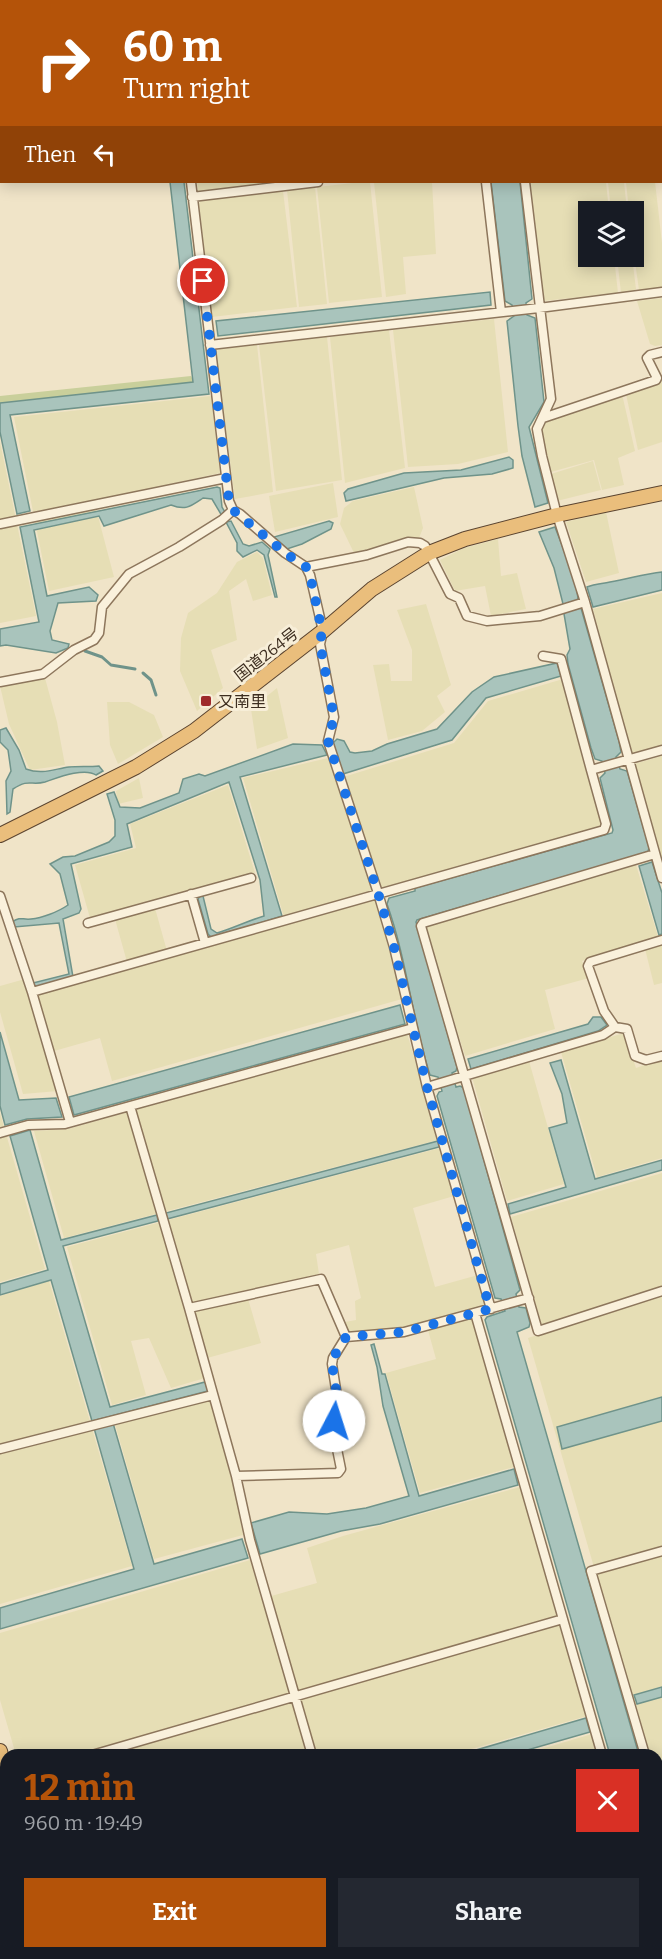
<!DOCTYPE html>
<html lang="en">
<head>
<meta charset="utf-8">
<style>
  :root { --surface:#171b24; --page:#242831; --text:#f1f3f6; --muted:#9ea1a6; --accent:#b45309 }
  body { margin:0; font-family:Bitter,"Noto Sans JP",serif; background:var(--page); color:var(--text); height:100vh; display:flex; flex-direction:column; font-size:22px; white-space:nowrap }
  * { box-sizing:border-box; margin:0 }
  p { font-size:20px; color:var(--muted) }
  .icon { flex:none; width:33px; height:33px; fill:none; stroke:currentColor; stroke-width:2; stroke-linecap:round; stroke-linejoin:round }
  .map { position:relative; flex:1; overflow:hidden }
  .panel { position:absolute; left:0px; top:1749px; width:663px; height:210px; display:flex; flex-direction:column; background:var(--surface); border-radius:18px 18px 0 0; box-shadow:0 3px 15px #0003 }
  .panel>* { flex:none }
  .top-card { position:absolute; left:0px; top:0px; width:663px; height:183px; box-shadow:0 3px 15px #0003; background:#b45309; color:#fff; overflow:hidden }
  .tools { position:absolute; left:578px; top:201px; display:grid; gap:12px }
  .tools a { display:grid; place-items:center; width:66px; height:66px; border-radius:0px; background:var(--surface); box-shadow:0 3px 15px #0003; font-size:30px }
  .pin { position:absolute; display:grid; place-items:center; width:51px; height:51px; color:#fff; margin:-26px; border:3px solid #fff; border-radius:50%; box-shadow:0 2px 6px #0007 }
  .me { position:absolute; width:66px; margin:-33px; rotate:5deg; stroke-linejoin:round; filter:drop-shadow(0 0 4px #0008) }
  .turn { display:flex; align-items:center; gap:21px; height:126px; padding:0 24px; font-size:27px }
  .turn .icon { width:78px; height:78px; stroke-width:2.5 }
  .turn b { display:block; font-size:42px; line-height:51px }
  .then { display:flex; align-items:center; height:57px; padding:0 24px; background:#0003; gap:12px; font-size:22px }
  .round { display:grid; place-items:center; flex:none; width:63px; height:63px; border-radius:0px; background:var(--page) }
  .overview { display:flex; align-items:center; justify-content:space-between; height:102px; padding:0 24px }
  h1 { font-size:36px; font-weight:700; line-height:45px; color:var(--accent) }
  .action { display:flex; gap:12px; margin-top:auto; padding:12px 24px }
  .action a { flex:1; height:69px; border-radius:0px; background:var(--accent); color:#fff; font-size:24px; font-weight:700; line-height:69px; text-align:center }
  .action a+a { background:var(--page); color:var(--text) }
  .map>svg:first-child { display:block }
  .farmland { fill:#e6deb5 }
  .green { fill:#c9cf9b }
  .water { fill:#a9c4bc; stroke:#6f938a; stroke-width:1.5 }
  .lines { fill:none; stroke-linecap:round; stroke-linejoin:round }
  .stream { stroke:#6f938a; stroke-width:3 }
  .minor-casing { stroke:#8d765c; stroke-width:11 }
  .trunk-casing { stroke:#5b4430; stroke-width:16 }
  .minor { stroke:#faf1dc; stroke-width:8 }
  .trunk { stroke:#eabe7c; stroke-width:14 }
  .route { stroke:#1a73e8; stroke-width:10; stroke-dasharray:0 18 }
  .poi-dot { fill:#9e2a2b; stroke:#f7eed8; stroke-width:2 }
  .labels { text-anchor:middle; stroke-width:6; stroke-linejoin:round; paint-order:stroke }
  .street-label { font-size:16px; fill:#3d2e20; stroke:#f7eed8 }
  .poi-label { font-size:16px; fill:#3d2e20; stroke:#f7eed8; text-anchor:start }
</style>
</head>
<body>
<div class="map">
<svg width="662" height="1959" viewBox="0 0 662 1959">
  <rect width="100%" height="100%" fill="#f0e4c8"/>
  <!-- farmland -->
  <path class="farmland" d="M222 0H460L461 1 222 2Z
    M197 182H286L198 192Z
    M362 182H370L382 297 329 303 317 187Z
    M374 182H432L436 254 403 257 406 294 386 297Z
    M530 182H606L609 211 588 212V256L614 257 618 293 543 301Z
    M608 182H624L627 211H611Z
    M626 182H655L662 243V289L639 290 633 247V212L629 211Z
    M315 187 327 304 299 307 287 190Z
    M283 191 297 307 212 317 199 204 201 200Z
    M617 257H632L636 289 634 291 621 293Z
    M662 298V345L655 346 650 344 637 301Z
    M494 319 508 452 458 464 408 467 393 330Z
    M389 330 405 468 345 483 330 337Z
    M327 337 342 480 276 491 259 345Z
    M257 345 273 492 235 499 216 353 219 349Z
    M662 380V442L638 450 626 394Z
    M622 394 635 451 618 458 624 485 602 490 594 460 551 472 541 430 544 422Z
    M211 396 220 473 94 501 114 577 49 591 14 417Z
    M0 442 36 616 0 623Z
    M593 461 601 490 557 501 551 474Z
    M333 483 338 517 275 532 269 496Z
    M414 487 423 528 419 538 355 555 340 524 344 508 353 501Z
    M606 512 619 573 586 582 566 522Z
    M498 539 501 576 517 573 526 609 491 616 485 586 455 591 440 560 464 548Z
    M257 552 263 558 272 595 253 601 246 579 229 591 237 640 211 650 223 688 197 711 180 671 181 638 188 613 217 593 237 562Z
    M662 593V746L631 755 593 609Z
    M426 604 451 685 437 696 445 712 422 731 388 740 373 665 389 664 391 681H412V650L397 610Z
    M45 678 57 722 65 765 30 770 9 724 0 686Z
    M563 679 602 822 601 827 284 917 243 778 328 758 337 779 454 743 488 701Z
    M277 688 288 738 257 749 251 709Z
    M107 702H129L154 715 163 737 118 764 110 745Z
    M662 756V863L634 764Z
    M139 778 143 798 118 804 116 791Z
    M228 785 255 873 153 901 167 951 127 962 113 912 90 918 75 865 136 848 130 824Z
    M636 865 660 943 662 942V983L654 985 643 941 582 961 589 978 545 990 555 1029 465 1056 425 925Z
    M376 899 402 999 112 1081 100 1038 47 1053 58 1091 23 1094 0 1012V986L25 979 29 994Z
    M407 1033 438 1140 64 1238 34 1131 68 1129Z
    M624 1033 636 1068 662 1059V1158L597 1177 561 1052Z
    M529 1061 564 1184 507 1201 472 1077Z
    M0 1113 45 1269 0 1282Z
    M440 1148 454 1196 413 1208 435 1287 478 1275 487 1307 470 1312 514 1467 420 1493 386 1373 436 1359 426 1323 402 1329 350 1333 345 1322 356 1320 355 1301 361 1298 349 1245 316 1254 319 1274 246 1292 261 1343 200 1360 205 1378 171 1388 149 1338 131 1341 146 1395 112 1405 67 1247Z
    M662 1173V1287L542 1326 511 1217Z
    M49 1281 132 1566 0 1604V1296Z
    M662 1295V1785L657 1782V1755H648L528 1338Z
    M209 1397 232 1477 243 1535 154 1559 115 1424Z
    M520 1487 587 1716 450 1755H16L0 1700V1633L250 1560 261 1599 317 1583 307 1548 343 1536Z
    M592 1734 598 1755H521Z
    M657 1902 662 1920V1959H489L509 1953H657Z
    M61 1953H484L486 1959H62Z"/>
  <!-- green -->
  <path class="green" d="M191 376 194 382 0 403V396Z"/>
  <!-- water -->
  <path class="water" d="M170 182H184L209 394 10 415 30 511 17 514 0 432V403L193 382Z
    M491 182H520L532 299 526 303 527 315 535 318 544 402 529 427 548 503 535 507 522 456 518 426 507 321 514 316 512 305 505 301Z
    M490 292 491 305 218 336 216 321Z
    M509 457 513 460V468L492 474 444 478 346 501 344 493 348 489 404 473 461 470Z
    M217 487 220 488 222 507 226 514 222 516 212 499 203 498C191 506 186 511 171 505L104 526 99 516 34 530 47 596 89 587 98 595 96 601 58 603 50 631 52 640 69 644 68 648 56 653 6 645 0 646V629L39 622 20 527Z
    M231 521 243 544 249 546 262 542 270 549 268 555 277 597H275L264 555 257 550 243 557 237 551V543L226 522Z
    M329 521 333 523 331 529 302 544 287 549 274 537Z
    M555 527C563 549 580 584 578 607L581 608 619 741 621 752 616 757 620 769 627 771 630 781 649 847 648 852 417 920 416 922 457 1067 456 1071 452 1073 456 1087 460 1086 464 1088 520 1290 516 1294 519 1307 526 1308 530 1323 529 1327 517 1332 639 1755H610L485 1320 487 1317 505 1311 501 1299 495 1298 437 1096 439 1092 442 1091 438 1077 430 1075C412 1019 407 960 387 904L389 898 415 891V888L612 833 613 830 600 778 605 773 602 761 595 759 591 748 568 664 567 655 570 649 564 614 567 610 563 604 554 568 539 532Z
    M662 572V590L593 607 587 587C596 583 602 584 610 582 628 579 644 574 662 572Z
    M557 663 561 676 486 698 452 740 343 774 333 743 337 739 344 741 350 752 355 753 372 751 387 744 437 729 472 692 494 677Z
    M6 728 19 750 26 769C42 775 54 769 69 767 79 766 89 767 99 766L103 771 96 775C84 767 57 778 45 782 30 786 30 778 13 789L10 812 7 814 6 781 11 771 8 750 0 742V730Z
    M293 744 322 745 327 755 240 777 282 916 212 938 208 934 198 899 200 896H203L211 929 217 933C234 928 247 921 264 916L260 880 229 782 127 824 132 847 71 864 81 909 79 913 63 919 73 977 35 988 33 983 69 974 59 923 14 927 12 922C22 916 21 920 31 919 42 918 58 912 68 905L60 874 50 864 63 857 75 856 109 842 115 836V820L107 794 114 792 120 807 140 808 179 793 183 779 199 774 205 776Z
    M652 862 662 893V934L659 935 639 866Z
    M400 1005 405 1024 74 1115 69 1097Z
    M593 1017H601L607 1025 598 1031 471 1069 468 1059 588 1024Z
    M0 1032 19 1100 56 1098 62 1117 27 1119 5 1125 0 1106Z
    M561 1060 595 1179 662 1160V1170L510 1214 508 1204 566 1187 549 1128 567 1123 562 1094 550 1063Z
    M30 1130 61 1240 157 1215 158 1221 63 1246 110 1407 205 1382 208 1391 92 1421 51 1280 0 1295V1284L48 1270 10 1136Z
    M438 1141 439 1147 167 1219 166 1213Z
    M374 1344 382 1374H385L419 1496 514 1469 518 1485 380 1524 341 1531 260 1554 251 1523 289 1512 327 1514 366 1508 409 1496 383 1406 377 1367 371 1345Z
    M662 1397V1421L562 1449 557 1427Z
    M113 1423 154 1564 242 1539 248 1558 0 1629V1608L134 1569 94 1428Z
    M662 1687V1697L637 1704 634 1695Z
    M586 1718 590 1732 510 1755H459Z
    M662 1808V1886L657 1868V1809Z
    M0 1897H3L6 1908V1953H19L21 1959H6L0 1938Z"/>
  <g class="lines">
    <!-- stream -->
    <path class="stream" d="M85 651 102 657 111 665 135 669
      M143 673 151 680 156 695"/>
    <!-- minor casing -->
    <g class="minor-casing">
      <path id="minor" d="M169 0V2
        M505 0V2
        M191 182 229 501 233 510 240 514 285 553 306 567 310 575 323 631 320 644 334 717 328 741 378 893 394 947 427 1087 491 1309
        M486 182 501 312
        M525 182 551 399 537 429 542 456 557 515 585 602 662 878
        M192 197 318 182
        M210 345 539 308 662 292
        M543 418 656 380 657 378 647 358 650 355 662 352
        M0 524 226 478
        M306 567 367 555 408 542 420 543 425 546 429 553 450 594 459 598 467 616 487 621 540 616 585 602
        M543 656 561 659 591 770
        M0 682 43 674 74 650 94 640 99 633 102 607 129 574 179 547 222 520 233 510
        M655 854 423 923 421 926 538 1331 662 1291
        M191 894 205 943
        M0 896 32 992 70 1122
        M88 923 251 878
        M32 992 604 830 606 824 591 770 662 750
        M615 1027 604 1011 588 966 590 962 662 940
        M427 1087 603 1035 615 1027 627 1029 635 1056 646 1060 662 1056
        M130 1106 413 1028
        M0 1133 28 1125 65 1124 130 1106 189 1308 236 1476 250 1540 312 1755
        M189 1308 321 1279 346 1337
        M475 1313 602 1755
        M0 1449 213 1395
        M236 1476 338 1473 341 1469 334 1434V1421L338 1402 332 1364 333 1358 346 1337 404 1332 529 1298
        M92 1755 563 1619
        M645 1755 591 1571 662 1551
        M0 1781 6 1780
        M657 1797 658 1799H662
        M0 1850 6 1886
        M657 1892 662 1908
        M25 1953 27 1959
        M370 1953 372 1959"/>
    </g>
    <!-- trunk casing -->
    <g class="trunk-casing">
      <path id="trunk" d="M0 835 136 767 194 731 323 631 372 589 429 553 465 539 557 515 662 493
        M0 1751 6 1774
        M47 1953 49 1959"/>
    </g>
    <!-- minor -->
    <use href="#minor" class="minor"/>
    <!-- trunk -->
    <use href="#trunk" class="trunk"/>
  </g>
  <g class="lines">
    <!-- route -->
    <path class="route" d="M203 281 229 501 233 510 285 553 306 567 310 575 322 631 320 644 334 717 328 741 378 893 394 947 427 1087 490 1309 404 1332 346 1337 333 1358 332 1364 338 1402 334 1421"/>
  </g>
  <!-- markers -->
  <rect class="poi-dot" x="200" y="695" width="12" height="12" rx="3"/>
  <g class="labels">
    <!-- street labels -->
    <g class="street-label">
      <text transform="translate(266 654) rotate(-38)" y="6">国道264号</text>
    </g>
    <!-- poi labels -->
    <g class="poi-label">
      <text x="218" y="707">又南里</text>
    </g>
  </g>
</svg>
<div class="tools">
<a><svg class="icon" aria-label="layers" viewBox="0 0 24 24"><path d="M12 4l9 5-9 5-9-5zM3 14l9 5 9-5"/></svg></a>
</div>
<div class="pin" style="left:203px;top:281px;background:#d93025"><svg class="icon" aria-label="arrive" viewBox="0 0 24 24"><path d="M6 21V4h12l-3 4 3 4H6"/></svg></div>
<svg class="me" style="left:334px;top:1421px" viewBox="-20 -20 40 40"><circle r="19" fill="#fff"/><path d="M0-13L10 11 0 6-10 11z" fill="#1a73e8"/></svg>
<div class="top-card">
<div class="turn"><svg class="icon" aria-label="right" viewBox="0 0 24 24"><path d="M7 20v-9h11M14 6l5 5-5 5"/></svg><div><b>60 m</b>Turn right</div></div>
<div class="then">Then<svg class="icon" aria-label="left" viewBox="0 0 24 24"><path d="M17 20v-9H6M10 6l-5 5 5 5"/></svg></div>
</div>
<section class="panel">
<div class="overview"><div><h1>12 min</h1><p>960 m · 19:49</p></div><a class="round" style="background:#d93025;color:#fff"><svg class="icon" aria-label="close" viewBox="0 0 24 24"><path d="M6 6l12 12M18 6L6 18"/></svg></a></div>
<div class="action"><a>Exit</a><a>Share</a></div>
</section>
</div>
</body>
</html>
